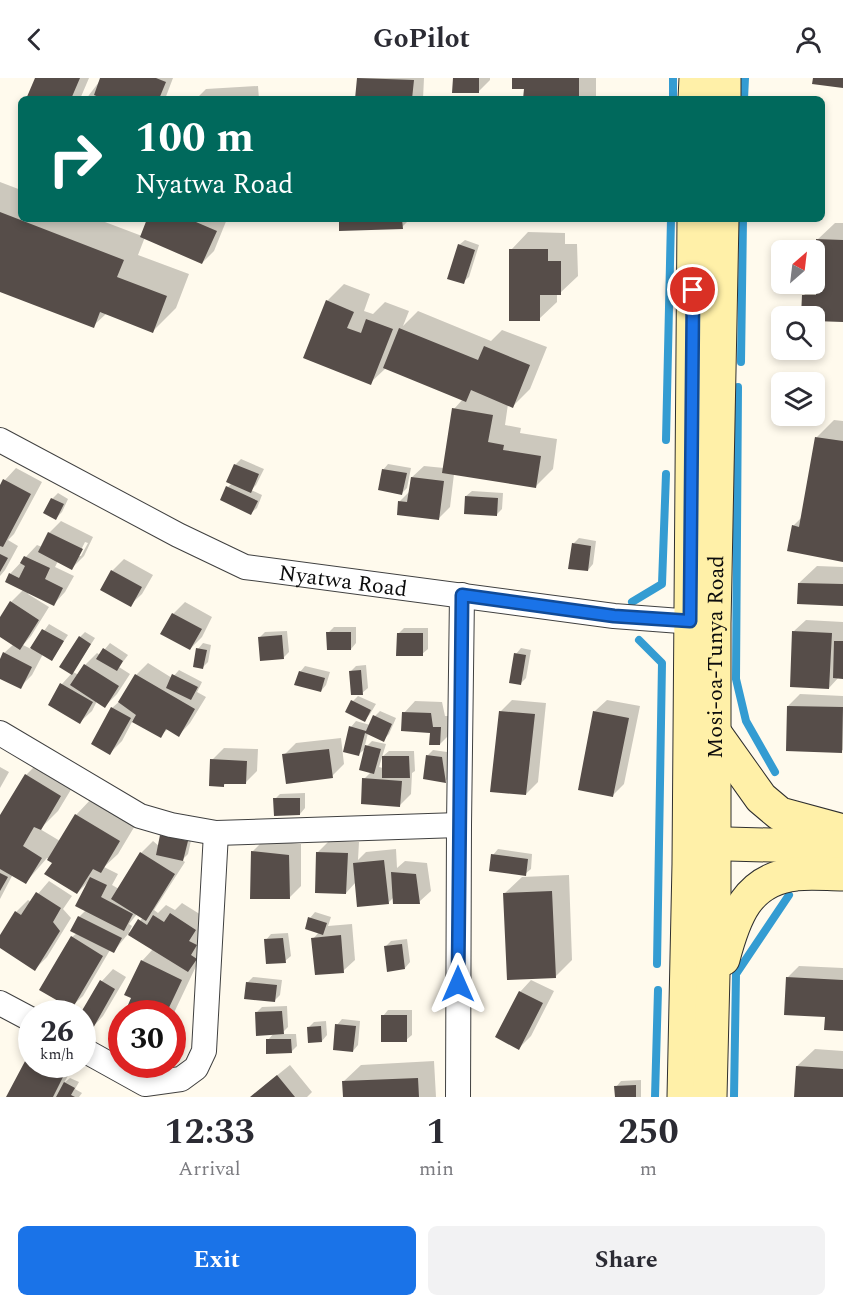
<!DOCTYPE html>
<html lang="en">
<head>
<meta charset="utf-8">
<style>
  :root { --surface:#fff; --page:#f2f2f3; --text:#2b2b33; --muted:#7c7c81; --accent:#1a73e8 }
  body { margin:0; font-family:Spectral,serif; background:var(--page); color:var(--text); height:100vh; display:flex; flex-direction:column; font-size:22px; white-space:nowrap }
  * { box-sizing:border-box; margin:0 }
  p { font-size:20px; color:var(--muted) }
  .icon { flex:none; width:33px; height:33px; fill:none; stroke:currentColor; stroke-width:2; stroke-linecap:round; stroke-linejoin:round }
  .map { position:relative; height:1019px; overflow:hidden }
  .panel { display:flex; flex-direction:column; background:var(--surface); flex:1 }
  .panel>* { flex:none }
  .guide { position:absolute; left:18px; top:18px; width:807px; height:126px; border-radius:9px; box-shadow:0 3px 9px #0003; background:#00695c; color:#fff; overflow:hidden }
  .needle { width:39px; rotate:28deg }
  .controls { position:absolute; left:771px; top:162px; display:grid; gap:12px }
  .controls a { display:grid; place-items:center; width:54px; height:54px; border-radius:9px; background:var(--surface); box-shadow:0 3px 9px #0003; font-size:30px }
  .speed { position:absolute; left:18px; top:922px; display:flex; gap:12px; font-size:30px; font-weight:700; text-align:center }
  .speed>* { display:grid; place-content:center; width:78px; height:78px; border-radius:50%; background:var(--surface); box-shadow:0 3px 9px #0003; line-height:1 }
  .speed small { font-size:15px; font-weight:400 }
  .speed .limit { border:9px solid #d22; background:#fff; color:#111 }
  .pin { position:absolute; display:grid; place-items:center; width:51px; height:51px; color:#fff; margin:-26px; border:3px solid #fff; border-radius:50%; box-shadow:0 2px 6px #0007 }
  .me { position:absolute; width:66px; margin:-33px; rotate:0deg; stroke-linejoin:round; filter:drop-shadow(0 0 4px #0008) }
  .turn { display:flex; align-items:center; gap:21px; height:126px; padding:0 18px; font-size:27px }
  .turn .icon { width:78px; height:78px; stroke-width:2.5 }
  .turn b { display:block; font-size:42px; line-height:51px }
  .eta { display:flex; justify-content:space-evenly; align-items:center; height:102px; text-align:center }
  .eta b { font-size:36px; font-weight:700; line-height:42px }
  .action { display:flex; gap:12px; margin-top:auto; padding:12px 18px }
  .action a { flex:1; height:69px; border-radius:9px; background:var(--accent); color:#fff; font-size:24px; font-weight:700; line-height:69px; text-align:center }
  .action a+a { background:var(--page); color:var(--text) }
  header { display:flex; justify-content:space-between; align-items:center; height:78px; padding:0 18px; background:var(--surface); font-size:27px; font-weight:700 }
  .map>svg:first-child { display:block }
  .shadow { fill:#0003; fill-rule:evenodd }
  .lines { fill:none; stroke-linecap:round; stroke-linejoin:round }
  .stream { stroke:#349cd2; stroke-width:8 }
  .building { fill:#564d49 }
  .minor-casing { stroke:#404040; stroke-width:26 }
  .secondary-casing { stroke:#2f2f2f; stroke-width:35 }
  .minor { stroke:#fff; stroke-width:24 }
  .secondary { stroke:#fff0a8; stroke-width:33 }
  .route-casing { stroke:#114b97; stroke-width:15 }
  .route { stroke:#1a73e8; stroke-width:10 }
  .labels { text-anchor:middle; stroke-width:6; stroke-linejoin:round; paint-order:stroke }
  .street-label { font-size:22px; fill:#0d0d0d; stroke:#fff }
</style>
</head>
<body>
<header><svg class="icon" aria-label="back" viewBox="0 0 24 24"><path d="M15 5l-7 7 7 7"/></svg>GoPilot<svg class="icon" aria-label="person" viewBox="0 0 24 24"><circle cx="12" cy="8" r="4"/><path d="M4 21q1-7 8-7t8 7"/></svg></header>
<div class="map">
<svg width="843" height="1019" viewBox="0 0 843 1019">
  <rect width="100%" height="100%" fill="#fffaed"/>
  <!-- shadow -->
  <path class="shadow" d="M37 0H89L80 21H28Z
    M102 0H173L165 21H86Z
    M358 0H424L423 21H357Z
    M454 0H490V2L478 14Z
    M514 0H596V21H525V9Z
    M258 8 259 21H196L206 11Z
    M0 104 21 112V141H97L142 158 149 141H227L214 173 202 185 145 159 138 177 189 196 176 230 153 253 107 235 93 248 0 212Z
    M340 141H410L402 149Z
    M835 145H843V242L803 238V218L817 204V162Z
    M528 154 565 155V166H577L578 198 560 215H557V224L539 241 511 172Z
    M465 162 479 167 469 199 463 204 459 167Z
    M344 206 370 216 364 233 373 236 385 224 409 233 403 248 418 233 491 263 502 252 547 269 530 311 513 328 508 326 505 347 521 350 520 355 557 361 553 391 535 409 454 396 450 429 438 441 398 435 400 423 410 413 411 400 424 388 444 390 454 331 463 321 386 290 370 305 327 223Z
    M834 342 843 343V482L793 448 802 439 817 359Z
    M241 381 264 391 256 407 251 412 262 417 257 430 251 435 228 409 232 405 235 387Z
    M388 386 411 390 407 410 402 415 383 392Z
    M16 390 42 404 14 456 8 462 18 468 5 492 0 498V411L5 402Z
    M472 413 503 415 502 431 496 437 466 418Z
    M58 415 68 421 62 434 56 440 45 435 52 421Z
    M61 443 93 459 84 478 72 490 58 483 55 489 74 498 65 514 54 526 29 514 28 516 49 529 31 558 23 567 31 571 49 546 68 557 52 581 43 576 32 597 20 609 0 599V584L4 575 14 566 0 558V542L11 524 24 511 10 496 37 467 42 469 49 455ZM85 464 88 465 81 478H78Z
    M579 460 596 463 593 486 588 492 573 466Z
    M124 481 153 497 142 516 130 527 112 493Z
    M817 488 843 489V526L799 505Z
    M185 524 212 539 202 559 190 571 173 536Z
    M806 542 843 544V599H839L829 610 794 553Z
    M334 549H356V565L351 571 328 555Z
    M404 550H428V571L422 576 398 556Z
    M287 553 289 574 283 580 259 560 265 554Z
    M85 554 95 560 73 594 79 597 85 587 97 575 100 577 110 565 128 577 119 589 130 596 117 616 105 628 97 623 92 633 80 644 50 627 62 606 72 595 80 559Z
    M203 565 211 567 208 584 203 589 198 571Z
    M521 570 531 572 526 600 521 605 516 576Z
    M148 585 172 600 179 592 202 604 197 614 206 619 190 645 179 657 168 651 160 658 133 642 122 663 110 675 112 630 122 621 136 597Z
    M366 587 368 610 362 615 351 593 356 588Z
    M305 588 330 594 326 607 321 613 300 594Z
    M800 616 843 618V672L841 673 788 628Z
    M358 618 376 626 370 636 365 642 353 623Z
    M512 622 546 625 538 704 526 716 500 634Z
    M607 622 640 628 624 706 613 717 579 710 595 633Z
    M415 623 442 624 445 638H452V654L440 666 431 653 404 635Z
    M380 633 396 640 389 656 383 662 368 655 364 671 372 663 386 666 379 689 383 690V678L389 673H414L415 693 412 695 411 716 399 728 364 701 371 694 367 669 358 677 351 649 356 643 370 647 375 638Z
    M341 660 344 686 332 698 284 677 296 665Z
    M224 670 258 671 257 693 245 705 227 704 224 707 212 682Z
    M433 672 447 674 451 698 445 703 428 677Z
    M43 680 78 700 58 733 40 751 60 763 76 737 93 719 136 746 118 776 104 789 118 796 112 807 119 811 141 775 153 763 159 768 162 758 167 752 192 758 188 776 182 782 185 784 154 832 158 835 166 827 175 832 182 825 206 840 199 881 197 884H198L172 939V936H125L133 920 142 883 153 871 128 856 114 873 110 872 83 918 71 929 72 859 77 855 79 839 86 832 90 802 77 815 54 784 47 780 26 804 13 796 0 821V740L26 697ZM137 836 143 839 131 855 129 854 132 848 129 846Z
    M0 689 9 694 0 710Z
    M305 715V730L300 736 275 721 280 716Z
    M264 762 301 766V808L290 819 252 774Z
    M329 763 359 764 358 782 366 774 396 771 397 790 405 783 427 785 431 813 419 824 394 819 388 825 356 804 346 815 317 775Z
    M498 771 532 776 531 791 525 796 493 777Z
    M569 797 572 882 555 899 504 816 522 799Z
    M49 803 72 818 63 831 71 840 47 879 35 891 0 868V859L16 834 28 822 31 824Z
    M315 834 331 839 328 848 352 846 355 882 343 893 313 861 319 854 307 850 310 840Z
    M288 855 291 878 285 883 266 862 271 856Z
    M407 861 410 884 405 890 385 869 391 863Z
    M799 888 843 890V952L788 899Z
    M113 891 126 899 103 938 92 950 102 903Z
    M253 899 282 902 280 917 275 922 247 905Z
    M531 902 554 913 531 958 519 970 520 914Z
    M287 928 288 949 281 956H296L297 968 291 974 268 962 274 955 256 935 262 929Z
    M388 932H412V957L406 962 383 938Z
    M342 941 360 943 358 967 353 973 337 947Z
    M326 943 327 957 322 963 308 950 314 944Z
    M815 971 843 973V1019H795L797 988Z
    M434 983 436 1019H344L343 1004 361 987Z
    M32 987H74L64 1005 70 1000 79 1004 75 1011 82 1015 79 1019H8Z
    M290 987 312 1014 307 1019H254L265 1007Z
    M641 1002V1019H616V1009L621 1003Z"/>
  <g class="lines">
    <!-- stream -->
    <path class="stream" d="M673 21V0
      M744 21 745 0
      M741 284 743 141
      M738 309 736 601 746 643 775 694
      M666 362 671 141
      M632 524 662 506 666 396
      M639 562 662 585 657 886
      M655 1019 658 912
      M734 1019 736 896 789 817"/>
  </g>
  <!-- building -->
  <path class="building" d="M35 0H80L71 21H26Z
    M100 0H156L166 4 159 21H103L94 17Z
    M357 0 414 2 412 21H355Z
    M453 0H479V15H452Z
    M512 0H579V21H523L524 11H512Z
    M813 0H843V10L812 6Z
    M0 134 124 182 117 199 167 218 153 255 100 234 94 250 0 214Z
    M147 141H189L217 153 202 186 140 159Z
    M339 141H402L403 151 339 153Z
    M816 161 843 162V244L814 243V238H801L802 217H816Z
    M458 166 475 172 464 206 447 201Z
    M509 171H548V183H561V217H540V243H509Z
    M326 222 354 234 347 250 361 255 366 241 393 251 371 307 303 280Z
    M399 250 478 282 484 268 530 287 513 330 471 312 466 324 383 290Z
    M452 330 493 337 488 364 504 367 503 372 541 378 536 410 442 395Z
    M815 359 843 363V484L787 473 792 447 799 449Z
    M234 386 259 396 251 415 226 404Z
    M382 391 407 395 402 417 378 412Z
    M411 399 444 403 439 442 397 437 398 423 407 424Z
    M3 401 31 416 3 469 0 468V407Z
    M226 408 258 423 251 437 220 422Z
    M465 418 498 420 497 438 464 436Z
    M51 420 64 426 56 442 43 435Z
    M48 454 83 471 72 492 38 474Z
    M572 465 591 468 588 493 568 491Z
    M0 476 8 480 0 494Z
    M24 478 50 490 45 501 63 510 54 528 5 504 9 495 19 500 25 488 20 485Z
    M111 492 142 509 131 529 100 512Z
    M798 505 843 506V528L797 526Z
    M10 523 39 542 20 572 0 559V539Z
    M172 535 202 551 190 572 160 556Z
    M42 551 64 563 52 583 30 570Z
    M792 553 832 555 829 611 790 609Z
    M326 554H351V572H327Z
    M397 555H423V578H396Z
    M282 557 284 581 260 583 258 559Z
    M79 558 91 566 72 597 59 589Z
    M834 563H843V601L833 600Z
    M103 570 123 583 117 593 96 581Z
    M196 570 207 572 203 591 193 589Z
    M3 574 32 589 21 611 0 601V581Z
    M514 575 526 577 521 607 509 605Z
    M84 586 119 608 105 630 70 607Z
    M361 592 363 617H351L349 593Z
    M299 593 325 600 321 614 294 607Z
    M135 596 195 631 179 659 166 651 161 660 132 644 136 637 118 624Z
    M172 596 198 609 191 622 166 610Z
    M60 605 93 624 80 646 48 627Z
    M351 622 371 632 365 644 345 634Z
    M787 628 843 629 842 675 786 673Z
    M111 629 131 640 110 677 91 666Z
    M499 633 535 636 526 717 490 714Z
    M593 633 629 640 613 719 578 712Z
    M402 634 431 635 433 649H441L440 667H429L430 655 401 653Z
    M373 637 392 646 384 664 365 655 359 678 343 674 349 648 366 653Z
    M365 667 381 671 374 696 359 692Z
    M329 671 333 700 286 706 282 676Z
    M426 677 442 679 446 705 423 701Z
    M382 678H409L410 700H382Z
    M210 681 247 683 246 706H224V709L209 708Z
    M25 696 61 718 41 752 34 749 23 768 42 780 26 806 0 791V737Z
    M362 700 402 703 400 729 361 726Z
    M273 720H300V737L274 738Z
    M75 736 120 763 101 795 93 791 77 816 44 796 52 785 47 782Z
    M160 757 188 763 183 783 156 777Z
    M251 773 289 777 290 821H250Z
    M140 774 175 796 146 843 111 821Z
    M316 774 348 775 346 816 315 815Z
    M491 776 528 781 526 798 489 793Z
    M384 782 389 826 357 829 353 785Z
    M391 794 416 796 420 826H393Z
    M0 795 8 799 0 813Z
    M90 799 107 807 101 819 133 836 124 853 75 828Z
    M552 813 556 900 507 902 503 815Z
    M36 814 61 830 53 844 60 853 35 893 0 870V857L15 833 21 837Z
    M170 835 196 852 189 863 197 867 191 877 197 881 188 894 128 857 138 841 147 847 153 837 164 844Z
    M78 838 122 860 114 875 70 853Z
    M308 839 327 845 323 857 305 851Z
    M341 857 344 895 315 897 311 860Z
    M71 858 103 878 72 931 39 912Z
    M283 860 286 885 266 886 264 861Z
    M402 866 405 891 387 894 384 868Z
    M141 882 182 902 166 936H124L131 920 124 917Z
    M786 899 843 902V953L824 952 825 939 784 937Z
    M100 902 115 911 92 952 82 946V936H80Z
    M246 904 277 907 275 924 244 921Z
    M519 913 543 925 519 972 495 959Z
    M282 933 284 956 256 958 255 934Z
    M381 937H407V964H381Z
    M335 946 356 948 353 974 333 972Z
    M321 948 322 964 308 965 307 949Z
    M266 961H291L292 975 266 976Z
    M32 970V987H69L53 1019H6Z
    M796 988 843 991V1019H794Z
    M277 997 295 1019H250Z
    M418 1000 419 1019H343L342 1003Z
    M64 1004 75 1010 71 1017 75 1019H56Z
    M636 1007V1019H615L614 1008Z"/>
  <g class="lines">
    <!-- minor casing -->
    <g class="minor-casing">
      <g id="minor">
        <path id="s1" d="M0 362 178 457 245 489 614 538 707 545"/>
        <path d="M0 655 140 738 171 747 216 755 459 747"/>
        <path d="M0 925 32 942"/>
        <path d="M82 971 145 1006 181 1001 196 990 204 973 216 755"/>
        <path d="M458 1019 459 747 462 517"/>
      </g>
    </g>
    <!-- secondary casing -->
    <g class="secondary-casing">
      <g id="secondary">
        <path d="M695 21 696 0"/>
        <path d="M724 21V0"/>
        <path d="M714 654 761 720 780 736 843 753"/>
        <path d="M692 765 843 769"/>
        <path d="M723 881C734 839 747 801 796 796 811 794 828 796 843 796"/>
        <path d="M684 1019 689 786 694 141"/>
        <path id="s2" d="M710 1019 714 855V546L722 141"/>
      </g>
    </g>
    <!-- minor -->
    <use href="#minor" class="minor"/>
    <!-- secondary -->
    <use href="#secondary" class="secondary"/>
  </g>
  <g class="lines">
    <!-- route casing -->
    <g class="route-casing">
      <path id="route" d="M458 906 462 517 614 538 690 543 693 212"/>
    </g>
    <!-- route -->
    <use href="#route" class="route"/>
  </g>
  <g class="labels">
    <!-- street labels -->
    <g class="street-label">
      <text dy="8" stroke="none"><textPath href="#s1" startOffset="375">Nyatwa Road</textPath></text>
      <text dy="8" stroke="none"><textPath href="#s2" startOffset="440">Mosi-oa-Tunya Road</textPath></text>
    </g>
  </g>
</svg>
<div class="controls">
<a><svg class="needle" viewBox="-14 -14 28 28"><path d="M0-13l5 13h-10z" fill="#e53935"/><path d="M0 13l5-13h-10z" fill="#7c7c81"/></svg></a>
<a><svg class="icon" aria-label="search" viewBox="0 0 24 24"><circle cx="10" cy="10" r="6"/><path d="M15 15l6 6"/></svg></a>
<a><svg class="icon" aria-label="layers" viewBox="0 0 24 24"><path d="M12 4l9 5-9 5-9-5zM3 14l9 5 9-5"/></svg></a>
</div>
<div class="speed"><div>26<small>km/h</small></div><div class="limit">30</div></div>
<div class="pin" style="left:693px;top:212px;background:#d93025"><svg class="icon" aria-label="arrive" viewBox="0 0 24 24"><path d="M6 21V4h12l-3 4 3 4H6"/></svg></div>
<svg class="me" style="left:458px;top:906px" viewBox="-20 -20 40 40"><path d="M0-17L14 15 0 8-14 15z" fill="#1a73e8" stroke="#fff" stroke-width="4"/></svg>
<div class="guide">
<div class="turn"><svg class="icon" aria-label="right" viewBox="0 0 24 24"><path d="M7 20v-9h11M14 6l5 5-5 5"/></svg><div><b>100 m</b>Nyatwa Road</div></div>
</div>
</div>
<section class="panel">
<div class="eta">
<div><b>12:33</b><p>Arrival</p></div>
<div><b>1</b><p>min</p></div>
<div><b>250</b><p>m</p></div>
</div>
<div class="action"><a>Exit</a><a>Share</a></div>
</section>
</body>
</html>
